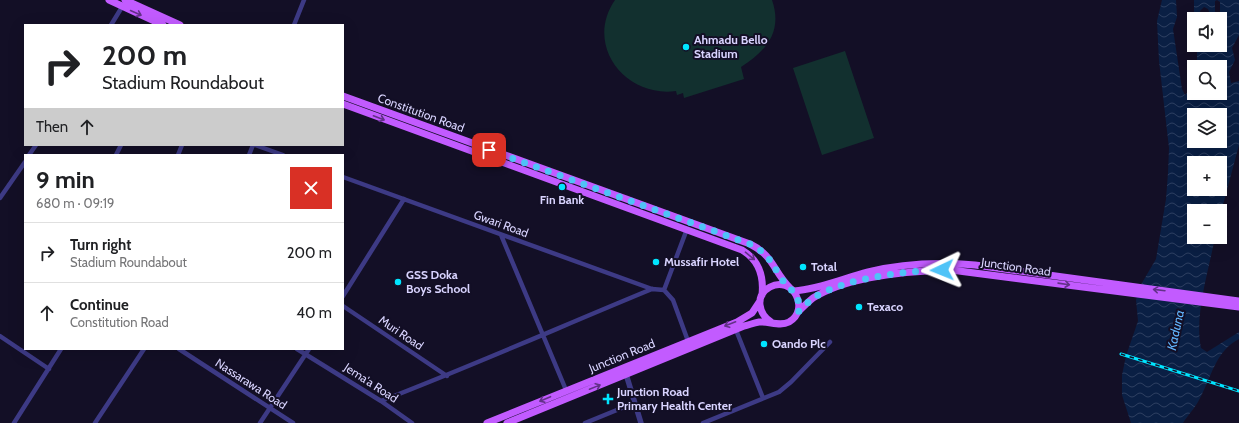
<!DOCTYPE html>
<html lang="en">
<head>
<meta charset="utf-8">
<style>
  :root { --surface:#fff; --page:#f6f6f6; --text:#202124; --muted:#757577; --line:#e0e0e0 }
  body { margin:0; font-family:Cabin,sans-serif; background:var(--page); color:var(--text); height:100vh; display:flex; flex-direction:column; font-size:15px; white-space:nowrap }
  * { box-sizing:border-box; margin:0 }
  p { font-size:13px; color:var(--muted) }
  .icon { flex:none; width:22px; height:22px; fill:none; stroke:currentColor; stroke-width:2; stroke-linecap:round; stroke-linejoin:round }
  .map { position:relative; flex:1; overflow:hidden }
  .drawer { position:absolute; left:24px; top:154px; width:320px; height:196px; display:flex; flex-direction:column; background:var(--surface); border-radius:0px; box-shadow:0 4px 16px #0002 }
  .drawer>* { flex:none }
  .top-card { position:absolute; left:24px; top:24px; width:320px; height:122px; border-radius:0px; box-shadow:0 4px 16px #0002; background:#fff; color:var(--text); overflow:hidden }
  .controls { position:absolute; left:1187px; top:12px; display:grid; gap:8px }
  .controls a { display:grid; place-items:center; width:40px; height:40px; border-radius:0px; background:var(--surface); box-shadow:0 4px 16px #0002; font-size:20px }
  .pin { position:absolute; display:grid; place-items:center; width:34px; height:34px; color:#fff; margin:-17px; border-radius:8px; box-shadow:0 2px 6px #0006 }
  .me { position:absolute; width:44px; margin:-22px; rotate:268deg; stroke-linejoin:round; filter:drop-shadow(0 0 3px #0008) }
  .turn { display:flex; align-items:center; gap:14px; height:84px; padding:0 12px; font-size:18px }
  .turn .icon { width:52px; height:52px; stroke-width:2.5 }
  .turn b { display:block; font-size:28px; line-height:34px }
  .then { display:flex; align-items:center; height:38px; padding:0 12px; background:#0003; gap:8px; font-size:15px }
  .round { display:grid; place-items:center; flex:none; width:42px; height:42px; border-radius:0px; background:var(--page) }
  .summary { display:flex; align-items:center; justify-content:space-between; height:68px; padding:0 12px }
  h1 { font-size:24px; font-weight:800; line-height:30px }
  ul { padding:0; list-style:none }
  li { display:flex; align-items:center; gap:12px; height:60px; padding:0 12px; border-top:1px solid var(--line) }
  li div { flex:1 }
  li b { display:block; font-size:15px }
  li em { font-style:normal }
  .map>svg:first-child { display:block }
  .garden { fill:#12302f }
  .water { fill:url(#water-waves); fill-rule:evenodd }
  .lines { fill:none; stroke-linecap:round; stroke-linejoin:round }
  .minor { stroke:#3d3a85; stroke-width:4.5 }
  .tertiary { stroke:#3d3a85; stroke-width:5.5 }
  .primary { stroke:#c25bff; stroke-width:7 }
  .rail-casing { stroke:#00e5ff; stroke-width:3 }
  .rail { stroke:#130f26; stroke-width:1.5; stroke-dasharray:4.5; stroke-linecap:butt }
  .oneway { stroke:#623188 }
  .route { stroke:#4fc3f7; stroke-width:7; stroke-dasharray:0 12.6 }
  .poi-dot { fill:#00e5ff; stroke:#130f26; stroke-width:1.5 }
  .labels { text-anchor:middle; stroke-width:4; stroke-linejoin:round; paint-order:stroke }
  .poi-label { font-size:12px; font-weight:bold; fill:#d9d4ff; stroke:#130f26; text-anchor:start }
  .street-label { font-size:12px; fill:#d9d4ff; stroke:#130f26 }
  .water-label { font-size:13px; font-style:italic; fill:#62b6ff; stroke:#130f26 }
</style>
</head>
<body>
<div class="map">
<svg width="1239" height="423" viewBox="0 0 1239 423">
  <defs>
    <pattern id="water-waves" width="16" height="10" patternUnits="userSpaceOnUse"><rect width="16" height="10" fill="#0a1f44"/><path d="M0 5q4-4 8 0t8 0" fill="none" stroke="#2d3f60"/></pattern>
  </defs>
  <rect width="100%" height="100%" fill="#130f26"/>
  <!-- garden -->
  <path class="garden" d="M615 0H772C783 32 766 51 741 67L744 79 684 98 683 93 677 95 676 91C625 98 584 45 615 0Z
    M845 51 874 138 822 155 793 68Z"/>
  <!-- water -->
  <path class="water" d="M1162 0H1176L1177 17 1173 29 1182 89 1185 95 1189 91 1194 78V93H1220V67H1197V45H1205V49L1207 50 1211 45H1220V2L1217 0 1215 1V19H1212L1208 9 1204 7 1200 11 1202 19H1194V24V0H1239V35L1232 48 1235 60 1229 72 1231 83 1239 81V145L1220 216V211H1194V237H1215C1209 270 1194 315 1201 348L1207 352 1239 332V339C1215 351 1211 379 1199 400 1195 408 1188 415 1183 423H1131L1122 395V375L1126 356 1138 321 1136 300 1139 288 1156 259 1166 199 1168 173 1169 148 1159 61 1157 21ZM1194 115H1220V141H1194ZM1194 163H1220V189H1194Z"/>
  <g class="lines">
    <!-- minor -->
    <path class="minor" d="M111 25 122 7
      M294 25 304 0
      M255 145 283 155
      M29 155 36 145
      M116 155 121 145
      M178 155 182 145
      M249 155 253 145
      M343 177 652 289 664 290 673 300 688 341
      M0 198 25 162
      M501 235 566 390
      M664 290 687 229
      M343 296 404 199
      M343 306 447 376
      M736 330 763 398
      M0 336 49 369
      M179 349 293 423
      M297 349 381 401 412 423
      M381 401C472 366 562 326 652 289
      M14 423 61 349
      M95 423 144 349
      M260 423 309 349
      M585 423 634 403
      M703 423 779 392 791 382 830 342"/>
    <!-- tertiary -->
    <path class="tertiary" d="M626 374 641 423"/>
    <!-- primary -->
    <path class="primary" d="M109 0 163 25
      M125 0 180 25
      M343 96 750 244C774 256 773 271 790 288
      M343 104 742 250C759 260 764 276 762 295
      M794 291C820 289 844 278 868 272 904 263 939 262 975 265L1239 301
      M798 312C803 307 808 302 813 298 848 276 911 271 951 270L1239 307
      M487 423 737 322 752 313 760 301
      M507 423 744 326C749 325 753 323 759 322 769 321 780 327 789 322 811 309 792 275 770 287 754 296 759 314 771 322"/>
    <!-- rail casing -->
    <g class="rail-casing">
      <path id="rail" d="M1121 354 1239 391"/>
    </g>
    <!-- rail -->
    <use href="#rail" class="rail"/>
  </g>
  <!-- one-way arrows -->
  <defs><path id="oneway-shaft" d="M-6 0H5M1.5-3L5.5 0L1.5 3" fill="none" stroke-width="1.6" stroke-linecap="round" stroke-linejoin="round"/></defs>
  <g class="oneway">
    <use href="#oneway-shaft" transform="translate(136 13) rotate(24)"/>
    <use href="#oneway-shaft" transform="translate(379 118) rotate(21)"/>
    <use href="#oneway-shaft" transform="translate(750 256) rotate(40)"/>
    <use href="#oneway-shaft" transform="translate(1064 284) rotate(8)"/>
    <use href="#oneway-shaft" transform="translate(1159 290) rotate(-173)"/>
    <use href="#oneway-shaft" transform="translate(730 324) rotate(159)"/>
    <use href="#oneway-shaft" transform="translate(595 387) rotate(-22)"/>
    <use href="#oneway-shaft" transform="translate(545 399) rotate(157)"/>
  </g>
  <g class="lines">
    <!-- route -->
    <path class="route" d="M489 150 750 244C769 254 771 262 781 278 790 291 802 295 798 312 803 308 808 302 813 298 845 278 905 271 942 270"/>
  </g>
  <!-- markers -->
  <g class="poi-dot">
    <circle cx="686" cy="47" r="4"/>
    <circle cx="562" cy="187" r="4"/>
    <circle cx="656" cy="262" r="4"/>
    <circle cx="803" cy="267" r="4"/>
    <circle cx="398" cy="282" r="4"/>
    <circle cx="859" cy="307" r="4"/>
    <circle cx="764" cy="344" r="4"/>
    <path d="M606 393h4v4h4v4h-4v4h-4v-4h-4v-4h4z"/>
  </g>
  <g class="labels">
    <!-- poi labels -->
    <g class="poi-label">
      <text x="694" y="44">Ahmadu Bello<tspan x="694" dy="14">Stadium</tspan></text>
      <text x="562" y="204" text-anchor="middle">Fin Bank</text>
      <text x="664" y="266">Mussafir Hotel</text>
      <text x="811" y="271">Total</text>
      <text x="406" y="279">GSS Doka<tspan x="406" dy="14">Boys School</tspan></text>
      <text x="867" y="311">Texaco</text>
      <text x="772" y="348">Oando Plc</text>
      <text x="617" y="396">Junction Road<tspan x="617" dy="14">Primary Health Center</tspan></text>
    </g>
    <!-- street labels -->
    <g class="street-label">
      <text transform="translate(421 113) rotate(20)" y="4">Constitution Road</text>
      <text transform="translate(501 224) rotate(20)" y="4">Gwari Road</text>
      <text transform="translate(1016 267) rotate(8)" y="4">Junction Road</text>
      <text transform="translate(401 333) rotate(34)" y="4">Muri Road</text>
      <text transform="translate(622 356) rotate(-22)" y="4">Junction Road</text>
      <text transform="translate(371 383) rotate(33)" y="4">Jema'a Road</text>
      <text transform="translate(251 384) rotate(33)" y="4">Nassarawa Road</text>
    </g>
    <!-- water labels -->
    <g class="water-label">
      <text transform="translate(1175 330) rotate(-78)" y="5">Kaduna</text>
    </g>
  </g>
</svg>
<div class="controls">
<a><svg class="icon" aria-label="sound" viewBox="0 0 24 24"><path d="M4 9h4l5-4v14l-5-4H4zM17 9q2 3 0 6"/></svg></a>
<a><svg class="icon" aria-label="search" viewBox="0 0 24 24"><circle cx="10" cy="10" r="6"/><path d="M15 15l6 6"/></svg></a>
<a><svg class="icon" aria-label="layers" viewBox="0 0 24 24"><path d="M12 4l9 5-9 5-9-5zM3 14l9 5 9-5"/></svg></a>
<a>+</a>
<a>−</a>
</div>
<div class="pin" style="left:489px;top:150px;background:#d93025"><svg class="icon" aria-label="arrive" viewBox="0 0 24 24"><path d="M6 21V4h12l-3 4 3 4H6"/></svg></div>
<svg class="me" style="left:942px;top:270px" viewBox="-20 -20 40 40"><path d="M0-17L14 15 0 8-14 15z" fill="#4fc3f7" stroke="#fff" stroke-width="4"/></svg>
<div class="top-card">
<div class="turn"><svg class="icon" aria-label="right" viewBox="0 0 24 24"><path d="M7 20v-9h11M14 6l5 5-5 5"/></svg><div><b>200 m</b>Stadium Roundabout</div></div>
<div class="then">Then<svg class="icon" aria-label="ahead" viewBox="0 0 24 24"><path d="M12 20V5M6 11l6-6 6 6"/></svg></div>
</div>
<section class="drawer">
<div class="summary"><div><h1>9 min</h1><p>680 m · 09:19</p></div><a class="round" style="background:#d93025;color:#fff"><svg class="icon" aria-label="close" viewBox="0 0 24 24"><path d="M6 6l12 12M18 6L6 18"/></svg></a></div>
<ul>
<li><svg class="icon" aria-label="right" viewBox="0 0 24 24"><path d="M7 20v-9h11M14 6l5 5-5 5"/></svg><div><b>Turn right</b><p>Stadium Roundabout</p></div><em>200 m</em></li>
<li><svg class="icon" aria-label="ahead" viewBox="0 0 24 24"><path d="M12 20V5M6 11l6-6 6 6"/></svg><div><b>Continue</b><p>Constitution Road</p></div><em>40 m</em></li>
</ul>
</section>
</div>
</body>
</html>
